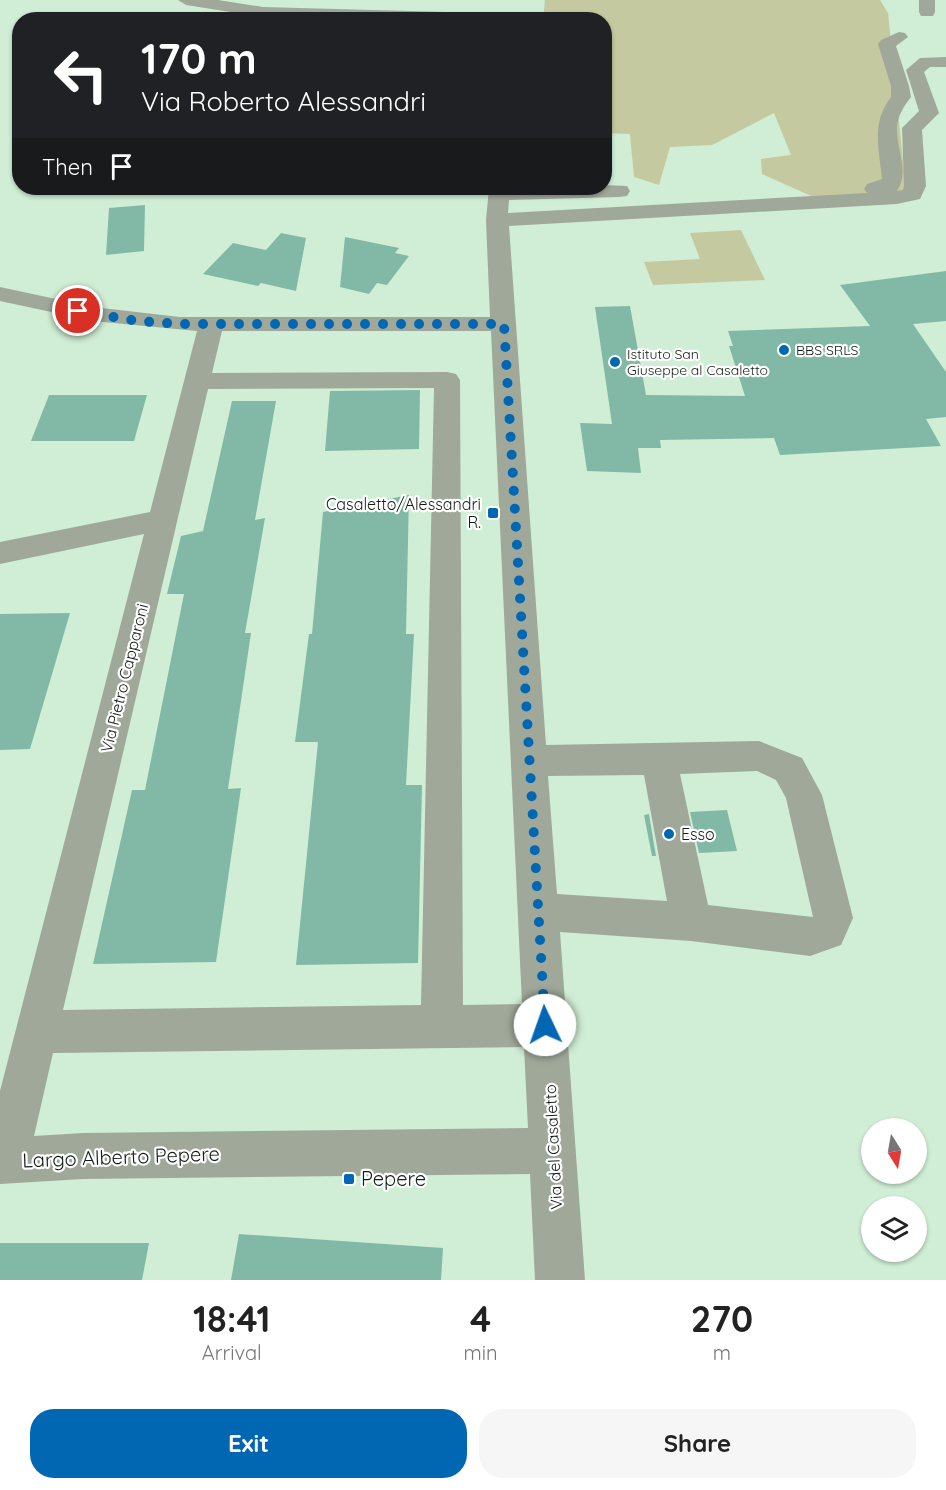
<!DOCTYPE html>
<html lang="en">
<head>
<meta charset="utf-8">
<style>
  :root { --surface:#fff; --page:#f6f6f6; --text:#222; --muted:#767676; --accent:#0267b3 }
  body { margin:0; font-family:Quicksand,sans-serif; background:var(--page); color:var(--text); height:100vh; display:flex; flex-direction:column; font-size:22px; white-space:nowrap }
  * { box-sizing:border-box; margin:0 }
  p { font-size:20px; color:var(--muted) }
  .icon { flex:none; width:33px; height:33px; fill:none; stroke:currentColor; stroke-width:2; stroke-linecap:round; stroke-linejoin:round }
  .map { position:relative; height:1280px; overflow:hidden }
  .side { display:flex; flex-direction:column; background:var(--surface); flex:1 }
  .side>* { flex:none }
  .guide { position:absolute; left:12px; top:12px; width:600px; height:183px; border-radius:24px; box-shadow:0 2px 4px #0004; background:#202124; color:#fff; overflow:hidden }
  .needle { width:39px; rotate:169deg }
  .buttons { position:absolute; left:861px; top:1118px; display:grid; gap:12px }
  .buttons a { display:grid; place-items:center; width:66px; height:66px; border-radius:50%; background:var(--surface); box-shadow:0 2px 4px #0004; font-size:30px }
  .pin { position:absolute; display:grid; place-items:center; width:51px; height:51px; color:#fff; margin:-26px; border:3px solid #fff; border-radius:50%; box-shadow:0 2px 6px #0007 }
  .me { position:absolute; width:66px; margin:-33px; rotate:357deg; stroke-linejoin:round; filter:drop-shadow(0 0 4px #0008) }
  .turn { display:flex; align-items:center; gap:21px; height:126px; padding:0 30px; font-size:27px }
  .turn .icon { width:78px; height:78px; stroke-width:2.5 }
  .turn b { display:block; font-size:42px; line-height:51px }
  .then { display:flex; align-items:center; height:57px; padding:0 30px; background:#0003; gap:12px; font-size:22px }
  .eta { display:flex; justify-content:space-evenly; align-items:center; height:102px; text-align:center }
  .eta b { font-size:36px; font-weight:800; line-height:42px }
  .button { display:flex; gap:12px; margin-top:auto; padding:12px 30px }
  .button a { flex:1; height:69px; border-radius:24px; background:var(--accent); color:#fff; font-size:24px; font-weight:800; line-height:69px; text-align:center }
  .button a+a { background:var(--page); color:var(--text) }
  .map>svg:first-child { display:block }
  .green { fill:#c5c99f }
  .building { fill:#82b9a6 }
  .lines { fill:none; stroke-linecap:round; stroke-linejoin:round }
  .minor { fill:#a0a89a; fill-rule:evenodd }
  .route { stroke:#0267b3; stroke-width:10; stroke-dasharray:0 18 }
  .poi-dot { fill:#0267b3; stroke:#fff; stroke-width:2 }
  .labels { text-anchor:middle; stroke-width:4.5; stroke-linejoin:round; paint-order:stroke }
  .far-poi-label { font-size:14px; fill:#121d15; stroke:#fff; text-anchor:start }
  .poi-label { font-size:16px; fill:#121d15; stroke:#fff; text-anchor:end }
  .street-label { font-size:16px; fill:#121d15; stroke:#fff }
  .near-street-label { font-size:20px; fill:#121d15; stroke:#fff }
  .near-poi-label { font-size:20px; fill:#121d15; stroke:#fff; text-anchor:start }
</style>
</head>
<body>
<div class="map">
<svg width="946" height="1280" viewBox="0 0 946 1280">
  <rect width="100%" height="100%" fill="#cfeed5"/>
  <!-- green -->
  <path class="green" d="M545 0H880L888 13 906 190 891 196 820 200 762 174 761 159 791 155 774 113 712 145 670 147 659 185 634 177 630 134 605 133 604 20H543Z
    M741 230 765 280 653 285 644 262 700 259 690 233Z"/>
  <!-- building -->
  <path class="building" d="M145 205 144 251 106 255 109 208Z
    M281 233 306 238 296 291 261 283 258 286 203 274 233 243 266 250Z
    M345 237 399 248 395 253 409 256 387 285 377 283 369 294 340 287Z
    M946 271V321L913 324 946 372V417L926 419 941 446 780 455 774 438 660 440 661 448H638L641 473 587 471 580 423 612 424 595 307 630 306 646 395 745 396 729 346H733L728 331 870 326 840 285Z
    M420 390 419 449 325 451 330 391Z
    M49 395H147L134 441H31Z
    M232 401H276L255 520 265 518 245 633H251L228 789 241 788 216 962 93 964 132 790H145L184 594H167L181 536 203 531Z
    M409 495 406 634H414L406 785H422L418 963 296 965 318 742H295L309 634H312L323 512Z
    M70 613 30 749 0 750V614Z
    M727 810 737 851 699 853 690 812Z
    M649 814 656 856H652L644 815Z
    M239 1234 443 1248 441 1280H231Z
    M0 1243H149L142 1280H0Z"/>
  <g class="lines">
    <!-- minor -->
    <path class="minor" d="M178 0H218L263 7 515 14 521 15 524 19 263 17 186 5Z
      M919 0H935V12L933 16H921L919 12Z
      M899 32 905 33 908 37 896 46 909 86 911 97C904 106 898 115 897 127 896 149 910 171 897 191L891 192 903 190 904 186 902 128 919 111 906 70 920 58 946 57V67H930L924 72 939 113 922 130 926 186 920 199 897 204 509 226 546 745 759 741 802 758 822 795 853 918 841 945 810 956 691 941 560 932 585 1280H535L530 1174 83 1179 0 1184V1091L144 534 0 564V542L150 512 197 331 93 321 0 301V287L93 307 180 317H490L486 220 489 188H604V185L627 186 630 191 627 196 619 197 509 200 508 213 867 193 864 189 867 184 882 179C879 148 871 123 891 97V86L878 44 881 40ZM222 331H491L522 1004 463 1005 460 380 456 374 447 372 212 373ZM434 388 421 1005 63 1010 208 389ZM757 771 776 780 786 798 813 917 708 905 680 774ZM644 775 667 901 557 894 548 776ZM524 1047 528 1128 83 1133 34 1136 53 1053Z"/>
  </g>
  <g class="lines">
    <!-- route -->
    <path class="route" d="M78 311 137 321 180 324H504L545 1025"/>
  </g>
  <!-- markers -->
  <g class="poi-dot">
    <circle cx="784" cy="350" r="6"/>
    <circle cx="615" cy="362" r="6"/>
    <rect x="487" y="507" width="12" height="12" rx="3"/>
    <circle cx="669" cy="834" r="6"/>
    <rect x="343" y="1173" width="12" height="12" rx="3"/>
  </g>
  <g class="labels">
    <!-- far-poi labels -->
    <g class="far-poi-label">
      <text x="796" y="355">BBS SRLS</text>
      <text x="627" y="359">Istituto San<tspan x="627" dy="16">Giuseppe al Casaletto</tspan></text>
    </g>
    <!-- poi labels -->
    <g class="poi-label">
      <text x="481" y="510">Casaletto/Alessandri<tspan x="481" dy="18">R.</tspan></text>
      <text x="681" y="840" text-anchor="start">Esso</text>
    </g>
    <!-- street labels -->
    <g class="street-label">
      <text transform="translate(124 678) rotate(-76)" y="6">Via Pietro Capparoni</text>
      <text transform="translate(553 1147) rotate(-93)" y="6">Via del Casaletto</text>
    </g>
    <!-- near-street labels -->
    <g class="near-street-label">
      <text transform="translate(121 1157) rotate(-2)" y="7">Largo Alberto Pepere</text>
    </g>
    <!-- near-poi labels -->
    <g class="near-poi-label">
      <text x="361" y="1186">Pepere</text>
    </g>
  </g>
</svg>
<div class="buttons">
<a><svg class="needle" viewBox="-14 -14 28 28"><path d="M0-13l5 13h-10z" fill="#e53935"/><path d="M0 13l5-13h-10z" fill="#767676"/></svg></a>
<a><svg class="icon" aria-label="layers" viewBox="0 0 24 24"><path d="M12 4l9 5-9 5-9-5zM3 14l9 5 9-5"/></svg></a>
</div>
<div class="pin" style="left:78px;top:311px;background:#d93025"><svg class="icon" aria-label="arrive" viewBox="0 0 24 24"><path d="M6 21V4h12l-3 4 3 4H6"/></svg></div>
<svg class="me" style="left:545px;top:1025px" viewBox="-20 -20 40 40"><circle r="19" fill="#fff"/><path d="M0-13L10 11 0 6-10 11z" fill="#0267b3"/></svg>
<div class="guide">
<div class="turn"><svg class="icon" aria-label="left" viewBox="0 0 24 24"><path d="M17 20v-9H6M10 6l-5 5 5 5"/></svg><div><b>170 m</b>Via Roberto Alessandri</div></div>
<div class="then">Then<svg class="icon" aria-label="arrive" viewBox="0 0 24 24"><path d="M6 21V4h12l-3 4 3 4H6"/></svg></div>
</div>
</div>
<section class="side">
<div class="eta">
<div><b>18:41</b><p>Arrival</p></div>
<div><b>4</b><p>min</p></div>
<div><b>270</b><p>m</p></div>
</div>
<div class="button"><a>Exit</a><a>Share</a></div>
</section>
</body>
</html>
